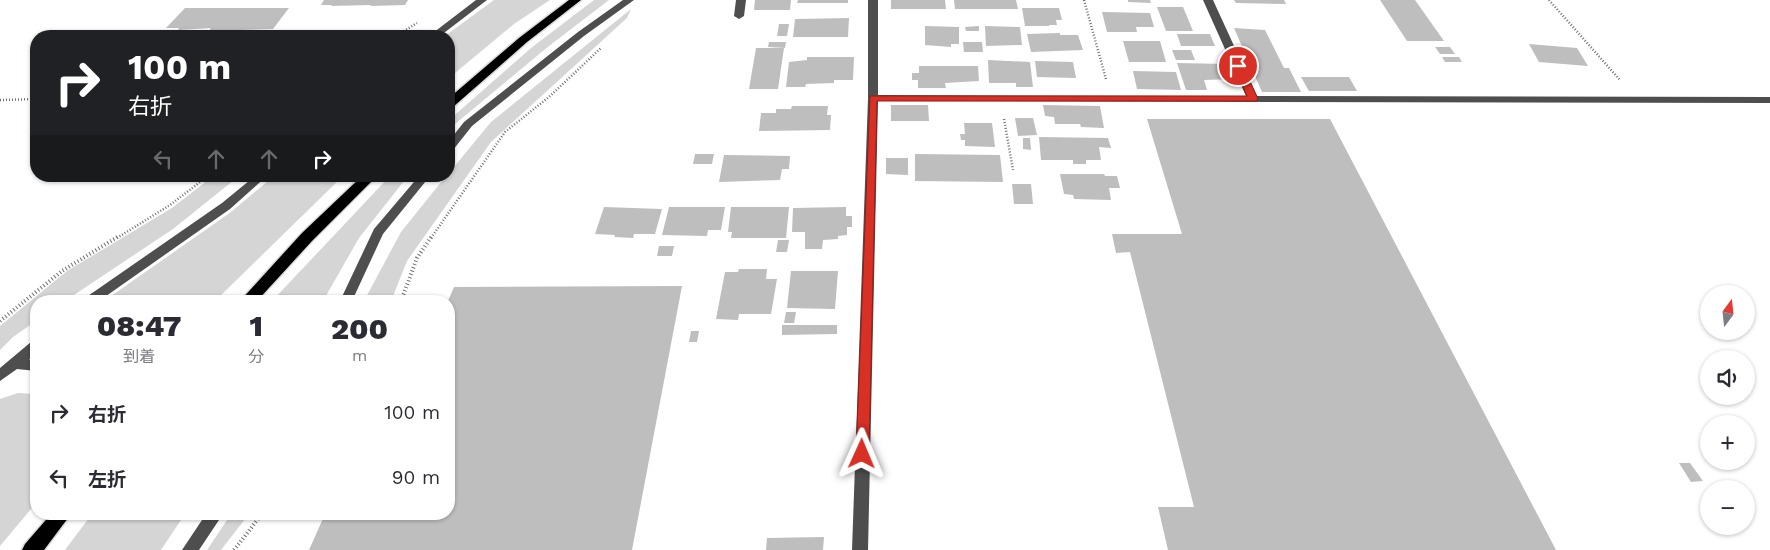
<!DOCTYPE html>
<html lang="ja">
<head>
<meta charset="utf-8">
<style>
  :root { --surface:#fff; --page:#f7f7f7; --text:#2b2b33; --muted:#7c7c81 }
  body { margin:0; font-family:"Work Sans","Noto Sans JP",sans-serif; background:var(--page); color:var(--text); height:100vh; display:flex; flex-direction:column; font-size:19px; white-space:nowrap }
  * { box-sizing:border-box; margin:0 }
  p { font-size:16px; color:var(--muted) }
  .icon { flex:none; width:28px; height:28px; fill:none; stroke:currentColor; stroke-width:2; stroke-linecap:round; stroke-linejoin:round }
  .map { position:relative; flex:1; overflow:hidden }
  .side { position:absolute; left:30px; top:295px; width:425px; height:225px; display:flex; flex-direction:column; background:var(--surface); border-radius:20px; box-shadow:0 1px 4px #0004 }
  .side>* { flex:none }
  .top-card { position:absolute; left:30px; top:30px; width:425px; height:152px; border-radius:20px; box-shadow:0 1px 4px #0004; background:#202124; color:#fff; overflow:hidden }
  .needle { width:32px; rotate:15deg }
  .fabs { position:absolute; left:1700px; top:285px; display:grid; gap:10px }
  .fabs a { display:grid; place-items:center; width:55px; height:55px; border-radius:50%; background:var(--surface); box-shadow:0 1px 4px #0004; font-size:25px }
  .pin { position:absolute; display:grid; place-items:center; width:42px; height:42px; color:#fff; margin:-21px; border:2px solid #fff; border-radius:50%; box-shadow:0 1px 5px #0007 }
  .me { position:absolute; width:55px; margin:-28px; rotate:1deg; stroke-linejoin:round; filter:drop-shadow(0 0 4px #0008) }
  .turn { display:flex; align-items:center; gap:18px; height:105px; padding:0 15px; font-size:22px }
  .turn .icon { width:65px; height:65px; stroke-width:2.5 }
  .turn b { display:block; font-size:35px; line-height:42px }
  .lanes { display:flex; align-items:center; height:48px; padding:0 15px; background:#0003; justify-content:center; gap:25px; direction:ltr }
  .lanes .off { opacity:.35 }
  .eta { display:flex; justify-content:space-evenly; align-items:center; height:85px; text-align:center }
  .eta b { font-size:30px; font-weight:800; line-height:35px }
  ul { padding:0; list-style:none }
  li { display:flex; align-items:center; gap:15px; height:65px; padding:0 15px }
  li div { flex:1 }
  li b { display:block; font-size:19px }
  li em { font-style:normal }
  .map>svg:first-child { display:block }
  .green { fill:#d5d5d5 }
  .building { fill:#bebebe }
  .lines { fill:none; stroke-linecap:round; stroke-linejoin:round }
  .highway-casing { stroke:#dbdbdb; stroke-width:3 }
  .path-far1 { stroke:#707070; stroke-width:2.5; stroke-dasharray:1 2; stroke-linecap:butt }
  .path { stroke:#707070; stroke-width:4; stroke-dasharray:1 2.5; stroke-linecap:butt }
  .minor { fill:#4e4e4e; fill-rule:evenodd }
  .highway { fill:#000; fill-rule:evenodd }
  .route { fill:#d93025; stroke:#8d1f18 }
</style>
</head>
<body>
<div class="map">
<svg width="1770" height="550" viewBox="0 0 1770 550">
  <rect width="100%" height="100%" fill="#fff"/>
  <!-- green -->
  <path class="green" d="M494 0H550L514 24 449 78V36H445Z
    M594 0H609L549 46 449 129V120L531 48Z
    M631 9 627 18 491 142 407 261 391 301H364L401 232 446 176H449V173L491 122Z
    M213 176H239L173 229 65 301H36V321L13 337 0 350V326L67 271 172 208Z
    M274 176H343L215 301H104L231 212Z
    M390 176H408L359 238 323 301H272Z
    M18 393 36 394V503L0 546V399Z
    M92 514H185L161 550H65Z
    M231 514H249L221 550H207Z"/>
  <!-- building -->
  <path class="building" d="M324 0H408L405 5 370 6 371 5 331 6 332 5H321Z
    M755 0H791L790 10H754Z
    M798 0H848V3H797Z
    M891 0H945L946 9H891Z
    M954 0H1016L1018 9H955Z
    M1128 0H1150L1151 3 1128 2Z
    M1234 0H1284L1286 4 1236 3Z
    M1380 0H1415L1444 41H1407Z
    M1157 7H1183L1193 31H1166Z
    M185 8H289L273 29 209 31 211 28 178 30 179 28H166Z
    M1022 8H1059L1062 20H1056L1057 25H1049V26H1025Z
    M1102 12 1150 13 1154 27H1136L1137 32H1107Z
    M849 18 848 37H793L795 19Z
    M779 24H789L787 36H777Z
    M925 26 959 27V44H951V47L925 45Z
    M979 26V31H966L965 27Z
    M985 26 1020 27 1022 45 986 46Z
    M1234 28 1265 30 1284 68H1289L1301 92H1262Z
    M1060 33V35H1078L1083 50 1031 52 1027 34Z
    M1177 34H1210L1215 46H1181Z
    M1123 41H1160L1166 62H1129Z
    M769 42H786L785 48 768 47Z
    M963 42H982L983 52H964Z
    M1529 44 1577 48 1588 66 1539 62Z
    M1435 47H1450L1455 54H1440Z
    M756 48H784L778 89H749Z
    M1172 50H1191L1195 60H1176Z
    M807 57H854L853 80H834V83L806 84 805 87H786L789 62 807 60Z
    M1442 57H1459L1462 62H1445Z
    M988 60 1030 62 1033 87H1016V83H989Z
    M1035 61 1073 62 1076 78 1037 77Z
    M1177 63 1227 64 1233 79 1204 80 1207 90H1186Z
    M919 66H978L979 81 945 83 946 88H918V80H912V73H919Z
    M1133 71 1176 72 1181 90 1137 89Z
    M1301 77H1349L1357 91H1309Z
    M891 105H928L929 121H891Z
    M1043 105 1100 106 1104 128 1081 127 1080 124H1055L1054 117 1045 116Z
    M792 106H828L827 115H831L830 130 759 131 761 113H776V109H791Z
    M1015 118H1033L1037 135 1018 136Z
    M1147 119H1330L1556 550H1168L1158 507H1194L1130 252 1116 253 1112 234H1182Z
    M964 123H992L995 147 965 146V140H961L960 134H965Z
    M1039 137 1108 138 1111 148 1099 147 1101 160H1086V164H1073V160H1041Z
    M1023 138H1030L1031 150 1023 149Z
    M695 154H714L712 164H693Z
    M915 154 1000 155 1003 182 915 181Z
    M724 155 790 156 789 169H782L780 180 719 182Z
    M886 158H908V175L886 174Z
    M1060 174H1104L1105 176H1117L1120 188H1109L1111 200 1074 199 1073 195 1064 194Z
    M1012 184H1031L1033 204H1014Z
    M604 207 662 209 655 234H634L633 238 614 237 615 235 595 234Z
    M669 207H725L721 230H708L707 236 662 235Z
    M731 207H789L786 238H731L732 232H728Z
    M846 207V216H852V227H847V235L838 236V239L823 240 822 249H805V232H792L793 208Z
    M778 240H789L787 252H776Z
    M659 246H674L672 256H657Z
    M739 269H767L766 279H777L771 314H739L738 320 716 319 725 272H738Z
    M791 271H838L835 309 787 308Z
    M682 286 632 550H309L325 514H449L448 301 454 287Z
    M786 312H796L794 323H784Z
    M782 325H837V334L782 335Z
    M691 331H699L697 342H689Z
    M1679 463H1690L1703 481 1691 482Z
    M824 537 823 550H766L767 538Z"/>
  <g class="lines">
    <!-- highway casing -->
    <g class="highway-casing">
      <path id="highway" d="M569 0H581L527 42 453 107 449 108V98L519 38Z
        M362 176H377L312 241 257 301H240L302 233Z
        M51 514H71L44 550H22L25 544Z"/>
    </g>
    <!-- path-far1 -->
    <path class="path-far1" d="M1084 0 1106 79
      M1549 0 1620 80
      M396 36 417 23
      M0 100 36 99
      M1004 119 1013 170
      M117 238 170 205 208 176
      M431 238 505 132 549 97 601 48"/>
    <!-- path -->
    <path class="path" d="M401 301 417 258 432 236
      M0 321 62 271 119 236
      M234 550 262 514"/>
    <!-- minor -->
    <path class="minor" d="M476 0H487L440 36H429Z
      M623 0H634L584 36 472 126 453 150 449 151V141L464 122 578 32Z
      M736 0H746L744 16 739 19 734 16Z
      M868 0H878V95L1246 96 1203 0H1213L1257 96 1770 97V103L878 101 868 550H852L868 98Z
      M255 176H267L230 209 99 301H84L85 298 222 203Z
      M419 176H430L383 234 352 301H340L374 229Z
      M36 341V353L29 360 36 361V371L17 369 0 381V368L31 342Z
      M206 514H223L199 550H182Z"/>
    <!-- highway -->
    <use href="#highway" class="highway"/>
  </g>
  <!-- route -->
  <path class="route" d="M1238 63 1243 66 1258 99 1256 101H877L869 454 867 458 862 460 858 458 856 454 870 96H1247L1233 66Z"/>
</svg>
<div class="fabs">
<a><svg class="needle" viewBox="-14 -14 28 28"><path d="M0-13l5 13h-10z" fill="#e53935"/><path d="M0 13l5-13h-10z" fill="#7c7c81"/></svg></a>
<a><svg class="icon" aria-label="sound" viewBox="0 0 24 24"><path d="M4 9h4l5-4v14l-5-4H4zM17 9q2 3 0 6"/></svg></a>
<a>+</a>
<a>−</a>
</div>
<div class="pin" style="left:1238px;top:66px;background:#d93025"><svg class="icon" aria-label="arrive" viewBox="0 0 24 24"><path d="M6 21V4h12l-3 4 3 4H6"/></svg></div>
<svg class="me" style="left:862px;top:454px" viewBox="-20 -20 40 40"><path d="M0-17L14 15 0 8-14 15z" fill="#d93025" stroke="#fff" stroke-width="4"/></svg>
<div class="top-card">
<div class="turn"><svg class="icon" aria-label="right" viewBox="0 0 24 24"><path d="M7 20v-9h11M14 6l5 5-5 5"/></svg><div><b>100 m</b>右折</div></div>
<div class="lanes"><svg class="icon off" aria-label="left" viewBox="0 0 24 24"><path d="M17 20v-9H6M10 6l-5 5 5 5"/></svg><svg class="icon off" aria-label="ahead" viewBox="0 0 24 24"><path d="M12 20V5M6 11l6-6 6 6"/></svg><svg class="icon off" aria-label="ahead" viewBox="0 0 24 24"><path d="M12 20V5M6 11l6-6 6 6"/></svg><svg class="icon" aria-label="right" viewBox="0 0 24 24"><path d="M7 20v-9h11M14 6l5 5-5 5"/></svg></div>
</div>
<section class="side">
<div class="eta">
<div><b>08:47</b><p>到着</p></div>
<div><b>1</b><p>分</p></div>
<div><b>200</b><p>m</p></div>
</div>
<ul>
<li><svg class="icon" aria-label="right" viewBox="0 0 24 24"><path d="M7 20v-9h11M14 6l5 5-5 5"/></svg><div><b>右折</b></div><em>100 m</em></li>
<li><svg class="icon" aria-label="left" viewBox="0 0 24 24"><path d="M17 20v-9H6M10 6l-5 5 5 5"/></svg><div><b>左折</b></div><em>90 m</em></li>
</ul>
</section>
</div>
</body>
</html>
